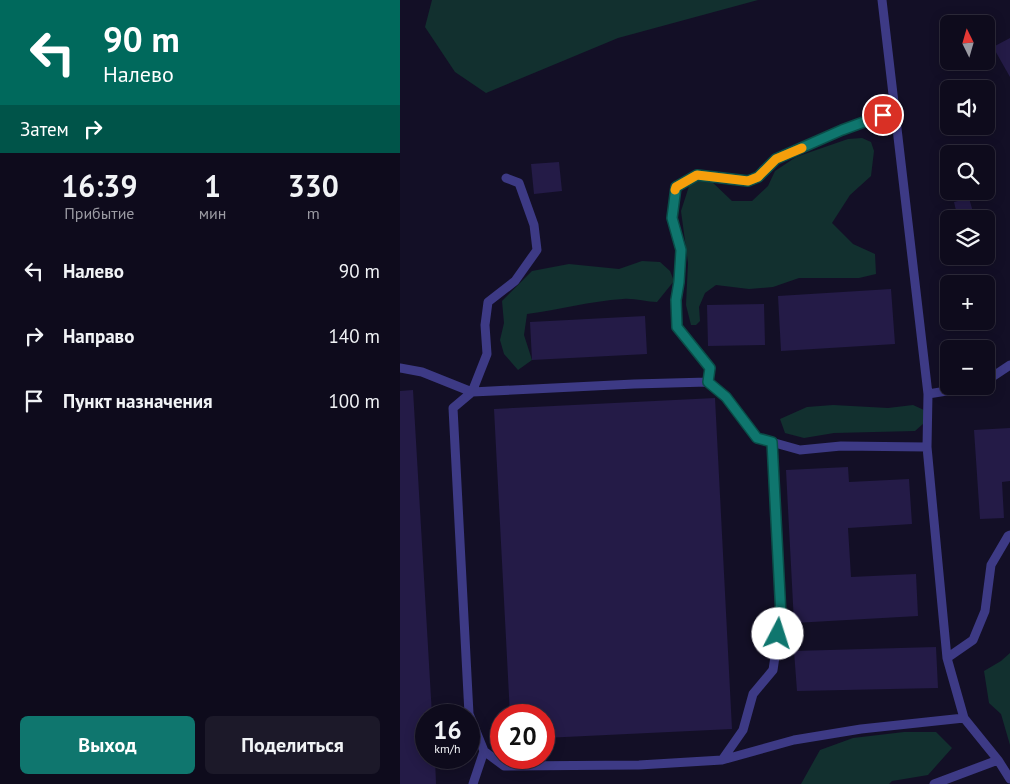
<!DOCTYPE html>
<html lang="ru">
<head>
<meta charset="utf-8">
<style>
  :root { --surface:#0e0b1c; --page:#1c1929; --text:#f1f3f6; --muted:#9b9ba3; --line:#2e2b3b; --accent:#0f766e }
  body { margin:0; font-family:"PT Sans",sans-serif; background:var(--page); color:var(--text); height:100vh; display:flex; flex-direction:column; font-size:19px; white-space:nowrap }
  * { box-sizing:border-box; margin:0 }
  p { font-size:16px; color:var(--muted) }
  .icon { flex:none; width:28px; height:28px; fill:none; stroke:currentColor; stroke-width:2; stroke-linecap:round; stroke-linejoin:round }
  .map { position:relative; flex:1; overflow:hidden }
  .drawer { display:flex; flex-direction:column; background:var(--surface); width:400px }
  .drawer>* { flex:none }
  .guide { background:#00695c; color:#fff; overflow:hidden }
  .needle { width:32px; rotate:355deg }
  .buttons { position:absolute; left:540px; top:15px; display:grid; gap:10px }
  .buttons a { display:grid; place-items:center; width:55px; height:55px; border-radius:8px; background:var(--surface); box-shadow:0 2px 12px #0003,0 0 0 1px var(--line); font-size:25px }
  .speed { position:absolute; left:15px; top:704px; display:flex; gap:10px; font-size:25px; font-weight:700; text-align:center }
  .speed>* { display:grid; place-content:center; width:65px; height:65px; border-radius:50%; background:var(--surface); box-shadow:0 2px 12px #0003,0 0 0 1px var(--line); line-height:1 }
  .speed small { font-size:12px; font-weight:400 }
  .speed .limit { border:8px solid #d22; background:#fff; color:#111 }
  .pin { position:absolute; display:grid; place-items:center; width:42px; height:42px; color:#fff; margin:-21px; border:2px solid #fff; border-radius:50%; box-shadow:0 1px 5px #0007 }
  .me { position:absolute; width:55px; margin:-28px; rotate:5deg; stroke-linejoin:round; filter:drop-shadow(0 0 4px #0008) }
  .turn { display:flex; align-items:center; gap:18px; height:105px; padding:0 20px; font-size:22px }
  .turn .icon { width:65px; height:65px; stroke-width:2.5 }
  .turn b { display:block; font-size:35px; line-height:42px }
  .then { display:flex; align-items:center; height:48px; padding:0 20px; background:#0003; gap:10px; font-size:19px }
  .eta { display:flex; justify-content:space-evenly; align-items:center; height:85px; text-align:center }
  .eta b { font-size:30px; font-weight:700; line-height:35px }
  .button { display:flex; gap:10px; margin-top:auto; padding:10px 20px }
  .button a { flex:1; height:58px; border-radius:8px; background:var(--accent); color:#fff; font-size:20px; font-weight:700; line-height:58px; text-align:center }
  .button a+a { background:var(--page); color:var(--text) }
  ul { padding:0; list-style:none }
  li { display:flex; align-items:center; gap:15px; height:65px; padding:0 20px }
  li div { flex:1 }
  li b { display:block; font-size:19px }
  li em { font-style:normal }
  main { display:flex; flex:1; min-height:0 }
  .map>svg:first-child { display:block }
  .green { fill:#12302f }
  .building { fill:#241b47 }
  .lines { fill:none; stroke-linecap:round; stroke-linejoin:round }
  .lane { stroke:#3d3a85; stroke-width:9 }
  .route-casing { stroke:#0a4d48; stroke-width:12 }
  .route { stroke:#0f766e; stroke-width:9 }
  .slow { stroke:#f59e0b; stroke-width:9 }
</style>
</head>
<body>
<main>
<section class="drawer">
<div class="guide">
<div class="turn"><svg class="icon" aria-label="left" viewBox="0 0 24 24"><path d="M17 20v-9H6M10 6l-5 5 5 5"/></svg><div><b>90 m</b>Налево</div></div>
<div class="then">Затем<svg class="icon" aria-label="right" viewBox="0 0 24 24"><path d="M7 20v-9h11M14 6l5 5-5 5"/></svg></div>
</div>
<div class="eta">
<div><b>16:39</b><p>Прибытие</p></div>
<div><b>1</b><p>мин</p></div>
<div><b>330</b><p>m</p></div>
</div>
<ul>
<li><svg class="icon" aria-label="left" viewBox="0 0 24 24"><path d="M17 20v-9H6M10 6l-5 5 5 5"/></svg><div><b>Налево</b></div><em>90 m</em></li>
<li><svg class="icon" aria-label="right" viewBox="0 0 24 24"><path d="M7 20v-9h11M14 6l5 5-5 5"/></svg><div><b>Направо</b></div><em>140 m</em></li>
<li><svg class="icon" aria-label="arrive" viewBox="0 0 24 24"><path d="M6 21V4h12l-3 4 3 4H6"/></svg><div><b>Пункт назначения</b></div><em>100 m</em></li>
</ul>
<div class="button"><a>Выход</a><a>Поделиться</a></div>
</section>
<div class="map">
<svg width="610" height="784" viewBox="0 0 610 784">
  <rect width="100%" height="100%" fill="#130f26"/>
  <!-- green -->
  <path class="green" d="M32 0H358L218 38 86 93 55 72 25 27Z
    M462 138 471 142 474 151 471 176 450 195 432 223 453 244 475 254 476 274 459 278H399L373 287 349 289 316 285 305 293 299 307 300 321 296 325H291L286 305 288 263 281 211 290 183 301 180H310L332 201H352L368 186 375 171 396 157 448 139Z
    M242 261 260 262 270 271 274 281 257 302C246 302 234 298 223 299 190 301 159 310 127 314L124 335 132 360 118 370 104 354 100 340 104 323 102 301 132 271 169 264 219 269Z
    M433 405 488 408 513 405 524 410V423L515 431 434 433 404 438 385 433 380 419 407 407Z
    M610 653V745L601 714 589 703 584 671 601 661Z
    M504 732H536L552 748 528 775 492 781 489 784H401L420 750 453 738Z"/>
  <!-- building -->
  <path class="building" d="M610 38V77L593 47Z
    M159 162 162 191 134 194 131 164Z
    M569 198 575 219H558L554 202Z
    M491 289 495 344 381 351 378 296Z
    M364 304 365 345 308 346 307 305Z
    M245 316 247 354 132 360 130 322Z
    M13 390 32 715H26V758H35L36 784H0V391Z
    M315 398 332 729 144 738V715H110L94 409Z
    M610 428V481L602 482 604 518 580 519 574 430Z
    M448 467 449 482 509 479 512 524 448 528 451 577 516 574 518 616 394 623 386 470Z
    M536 647 538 688 397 691 394 651Z"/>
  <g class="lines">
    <!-- lane -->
    <path class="lane" d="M482 0 528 394 527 447 547 658 564 718 598 760 610 779
      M0 368 22 372 72 392 87 354 85 325 88 302 115 281 137 250 134 225 119 183 106 178
      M586 381 610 365
      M308 382 310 368 277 327 276 300 279 282 281 249 272 218 276 187 297 175 348 181 359 177 363 170 376 159 442 130 495 111
      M528 394 578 386
      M527 447 441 446 400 450 357 438 326 397 308 382 234 384 72 392 53 408 69 714 84 751 104 766 239 765 322 760 394 740 461 729 564 718
      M547 658 573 640 585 611 591 565 608 536 610 535
      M322 760 343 730 353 694 373 670 381 616 372 442
      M73 784 84 751
      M534 784 598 760"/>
  </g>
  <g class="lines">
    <!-- route casing -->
    <g class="route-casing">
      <path id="route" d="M378 634 381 616 372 442 357 438 326 397 308 382 310 368 277 327 276 300 279 282 281 250 272 218 276 187 297 175 348 181 358 177 376 159 442 130 483 115"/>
    </g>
    <!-- route -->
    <use href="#route" class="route"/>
    <!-- slow -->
    <path class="slow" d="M275 190 276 187 297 175 348 181 358 177 376 159 402 148"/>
  </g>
</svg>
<div class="buttons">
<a><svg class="needle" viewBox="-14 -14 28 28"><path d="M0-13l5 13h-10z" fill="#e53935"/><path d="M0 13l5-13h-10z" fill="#9b9ba3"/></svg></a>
<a><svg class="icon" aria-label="sound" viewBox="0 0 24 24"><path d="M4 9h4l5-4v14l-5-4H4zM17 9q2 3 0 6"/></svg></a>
<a><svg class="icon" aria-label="search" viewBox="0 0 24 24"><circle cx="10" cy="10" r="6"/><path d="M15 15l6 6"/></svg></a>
<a><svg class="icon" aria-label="layers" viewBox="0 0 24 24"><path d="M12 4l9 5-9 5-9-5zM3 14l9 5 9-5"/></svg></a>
<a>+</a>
<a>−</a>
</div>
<div class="speed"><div>16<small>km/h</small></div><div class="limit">20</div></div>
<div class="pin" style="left:483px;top:115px;background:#d93025"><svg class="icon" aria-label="arrive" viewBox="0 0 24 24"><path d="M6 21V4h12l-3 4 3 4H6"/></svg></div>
<svg class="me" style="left:378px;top:634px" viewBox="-20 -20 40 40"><circle r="19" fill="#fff"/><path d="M0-13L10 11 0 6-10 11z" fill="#0f766e"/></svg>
</div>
</main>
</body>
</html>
